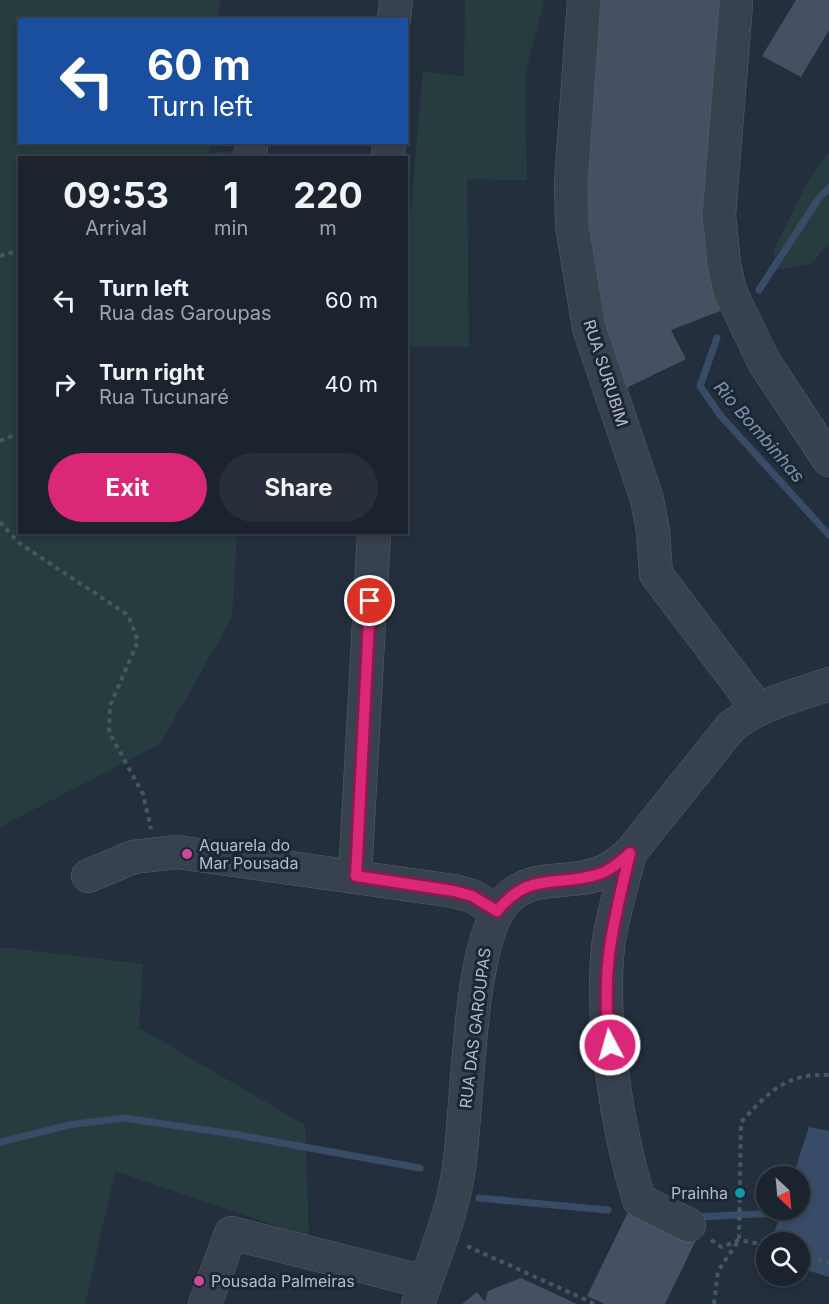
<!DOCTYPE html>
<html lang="en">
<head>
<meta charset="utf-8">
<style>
  :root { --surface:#1b232e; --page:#282f3a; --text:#f1f3f6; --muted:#a0a4aa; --line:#39404a; --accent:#db2777 }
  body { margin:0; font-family:Inter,sans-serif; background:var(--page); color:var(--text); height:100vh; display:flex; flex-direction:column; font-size:22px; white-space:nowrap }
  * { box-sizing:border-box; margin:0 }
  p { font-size:20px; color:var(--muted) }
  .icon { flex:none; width:33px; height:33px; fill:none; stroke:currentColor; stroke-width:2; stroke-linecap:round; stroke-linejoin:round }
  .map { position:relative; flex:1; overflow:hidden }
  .panel { position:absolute; left:18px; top:156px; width:390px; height:378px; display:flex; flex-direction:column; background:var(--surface); border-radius:0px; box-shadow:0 3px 9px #0003,0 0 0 2px var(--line) }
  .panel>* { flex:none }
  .banner { position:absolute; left:18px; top:18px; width:390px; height:126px; border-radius:0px; box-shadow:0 3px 9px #0003,0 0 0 2px var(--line); background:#1a4fa0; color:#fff; overflow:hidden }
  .needle { width:39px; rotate:154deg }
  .tools { position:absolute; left:756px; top:1166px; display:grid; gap:12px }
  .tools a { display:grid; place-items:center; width:54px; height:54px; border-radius:50%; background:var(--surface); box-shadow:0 3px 9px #0003,0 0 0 2px var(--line); font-size:30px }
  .pin { position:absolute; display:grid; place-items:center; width:51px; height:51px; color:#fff; margin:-26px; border:3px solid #fff; border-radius:50%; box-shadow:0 2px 6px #0007 }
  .me { position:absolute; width:66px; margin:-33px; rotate:354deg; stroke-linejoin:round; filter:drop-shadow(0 0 4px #0008) }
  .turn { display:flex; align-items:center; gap:21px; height:126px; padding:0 30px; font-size:27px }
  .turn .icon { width:78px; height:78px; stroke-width:2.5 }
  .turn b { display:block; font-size:42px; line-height:51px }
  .eta { display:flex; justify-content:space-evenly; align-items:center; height:102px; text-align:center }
  .eta b { font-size:36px; font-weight:700; line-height:42px }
  .primary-button { display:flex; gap:12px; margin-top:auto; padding:12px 30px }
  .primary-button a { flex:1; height:69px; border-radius:36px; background:var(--accent); color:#fff; font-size:24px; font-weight:700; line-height:69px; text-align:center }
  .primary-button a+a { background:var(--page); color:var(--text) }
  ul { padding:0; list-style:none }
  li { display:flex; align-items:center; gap:18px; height:84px; padding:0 30px }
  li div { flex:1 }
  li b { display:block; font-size:22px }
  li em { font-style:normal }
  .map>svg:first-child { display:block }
  .green { fill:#263c3f }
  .water { fill:#394c67 }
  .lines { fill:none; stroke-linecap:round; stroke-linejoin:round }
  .stream { stroke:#394c67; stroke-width:7 }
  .building { fill:#455162 }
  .minor-casing { stroke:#565f6c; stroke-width:34 }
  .path { stroke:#44595c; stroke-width:4; stroke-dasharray:4.5 4.5; stroke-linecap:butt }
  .minor { stroke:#38414e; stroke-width:33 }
  .route-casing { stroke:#8e194d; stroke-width:15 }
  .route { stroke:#db2777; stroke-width:10 }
  .hotel-dot { fill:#d1479c; stroke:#1d2633; stroke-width:2 }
  .culture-dot { fill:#0f9aa8; stroke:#1d2633; stroke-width:2 }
  .labels { text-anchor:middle; stroke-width:6; stroke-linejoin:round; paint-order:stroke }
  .street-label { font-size:16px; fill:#b4bcc9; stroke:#1d2633 }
  .poi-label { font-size:16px; fill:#b4bcc9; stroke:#1d2633; text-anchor:start }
  .water-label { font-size:18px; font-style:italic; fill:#7c92b1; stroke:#1d2633 }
</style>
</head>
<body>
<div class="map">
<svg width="829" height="1304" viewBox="0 0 829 1304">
  <rect width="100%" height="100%" fill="#242f3e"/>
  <!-- green -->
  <path class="green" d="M0 0H220L218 19 20 20V142H211L210 153 245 149V158H20V532L237 533 232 617 160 744 0 827Z
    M465 0H544L525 75 527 180 467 179 469 347 407 346V247L423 71 464 77Z
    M829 152V243L811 264 776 270 774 250 808 181Z
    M0 947 143 964 139 1028 305 1125 309 1237 115 1171 85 1304H0Z"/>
  <!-- water -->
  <path class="water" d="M809 1127 829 1131V1277L800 1268V1242H771L782 1209H800V1176H793Z"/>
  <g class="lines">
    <!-- stream -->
    <path class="stream" d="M759 290 819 198 829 188
      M717 338 700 386 720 415 829 535
      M0 1142 69 1125 124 1118 233 1134 420 1168
      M479 1198 608 1210
      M696 1217 781 1213"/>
  </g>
  <!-- building -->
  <path class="building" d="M600 0H723L728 308 671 330 686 359 622 390 597 302 588 237 585 186Z
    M796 0H829V30L801 77 762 56Z
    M631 1206 697 1238 665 1304H605L587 1296Z
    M521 1278 577 1304H462L477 1292 485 1302 488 1291Z"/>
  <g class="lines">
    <!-- minor casing -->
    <g class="minor-casing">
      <path id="minor" d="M584 0 571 183 572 226 589 328 647 499 653 531 656 574 758 709
        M736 5 719 215 724 263 730 291 764 362 829 460
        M394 20 396 0
        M250 158 251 149
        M388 158 389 142
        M630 853C623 883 612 915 608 947 600 1021 617 1128 639 1200L689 1225
        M88 876 133 857 177 852 454 891 472 896 497 911
        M355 876 374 532
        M205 1304 231 1233 425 1282
        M418 1304C432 1261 451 1219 458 1174 469 1110 466 943 506 900 532 872 569 886 600 873 612 869 621 861 630 853L730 728C758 704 795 696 829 684"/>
    </g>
    <!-- path -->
    <path class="path" d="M0 256 20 250
      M0 441 20 432
      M0 522 19 543 128 615 138 641 110 706 109 732 143 794 151 829
      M711 1240 722 1247 739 1240 766 1245
      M467 1246 595 1304
      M800 1255 829 1263
      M714 1304 718 1271 739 1240 741 1122C768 1093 785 1073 829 1075"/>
    <!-- minor -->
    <use href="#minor" class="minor"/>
  </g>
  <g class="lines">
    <!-- route casing -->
    <g class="route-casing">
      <path id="route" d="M370 601 356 876 454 891 472 896 497 911C530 870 557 888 599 874 611 870 621 861 630 853 613 924 600 971 610 1045"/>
    </g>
    <!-- route -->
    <use href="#route" class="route"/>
  </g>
  <!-- markers -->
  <g class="hotel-dot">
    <circle cx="187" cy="854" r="6"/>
    <circle cx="199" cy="1281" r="6"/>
  </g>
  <circle class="culture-dot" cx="740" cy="1193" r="6"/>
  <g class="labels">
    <!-- street labels -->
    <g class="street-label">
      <text transform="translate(606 373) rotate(72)" y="6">RUA SURUBIM</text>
      <text transform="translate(475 1028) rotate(-83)" y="6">RUA DAS GAROUPAS</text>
    </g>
    <!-- poi labels -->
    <g class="poi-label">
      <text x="199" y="851">Aquarela do<tspan x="199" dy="18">Mar Pousada</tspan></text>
      <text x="728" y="1199" text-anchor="end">Prainha</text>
      <text x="211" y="1287">Pousada Palmeiras</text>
    </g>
    <!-- water labels -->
    <g class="water-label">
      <text transform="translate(759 432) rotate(49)" y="6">Rio Bombinhas</text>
    </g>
  </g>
</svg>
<div class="tools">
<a><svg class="needle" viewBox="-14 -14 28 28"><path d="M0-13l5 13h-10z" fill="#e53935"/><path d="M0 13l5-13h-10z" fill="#a0a4aa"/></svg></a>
<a><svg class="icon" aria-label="search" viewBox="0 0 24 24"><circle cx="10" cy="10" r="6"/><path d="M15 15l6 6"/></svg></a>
</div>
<div class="pin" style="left:370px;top:601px;background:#d93025"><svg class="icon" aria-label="arrive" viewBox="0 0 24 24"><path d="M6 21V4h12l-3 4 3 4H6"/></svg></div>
<svg class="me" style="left:610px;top:1045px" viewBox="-20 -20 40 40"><circle r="17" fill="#db2777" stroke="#fff" stroke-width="3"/><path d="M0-11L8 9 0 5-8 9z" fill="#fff"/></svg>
<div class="banner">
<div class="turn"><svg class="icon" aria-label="left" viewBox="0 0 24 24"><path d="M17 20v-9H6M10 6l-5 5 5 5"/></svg><div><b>60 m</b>Turn left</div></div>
</div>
<section class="panel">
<div class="eta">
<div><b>09:53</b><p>Arrival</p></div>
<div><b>1</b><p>min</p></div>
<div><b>220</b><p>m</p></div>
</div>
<ul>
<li><svg class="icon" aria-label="left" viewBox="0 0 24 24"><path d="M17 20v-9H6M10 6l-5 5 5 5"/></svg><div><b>Turn left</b><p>Rua das Garoupas</p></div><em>60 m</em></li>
<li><svg class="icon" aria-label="right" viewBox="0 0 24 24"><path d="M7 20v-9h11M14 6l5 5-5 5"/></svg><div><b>Turn right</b><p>Rua Tucunaré</p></div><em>40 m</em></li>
</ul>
<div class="primary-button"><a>Exit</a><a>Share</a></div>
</section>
</div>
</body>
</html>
